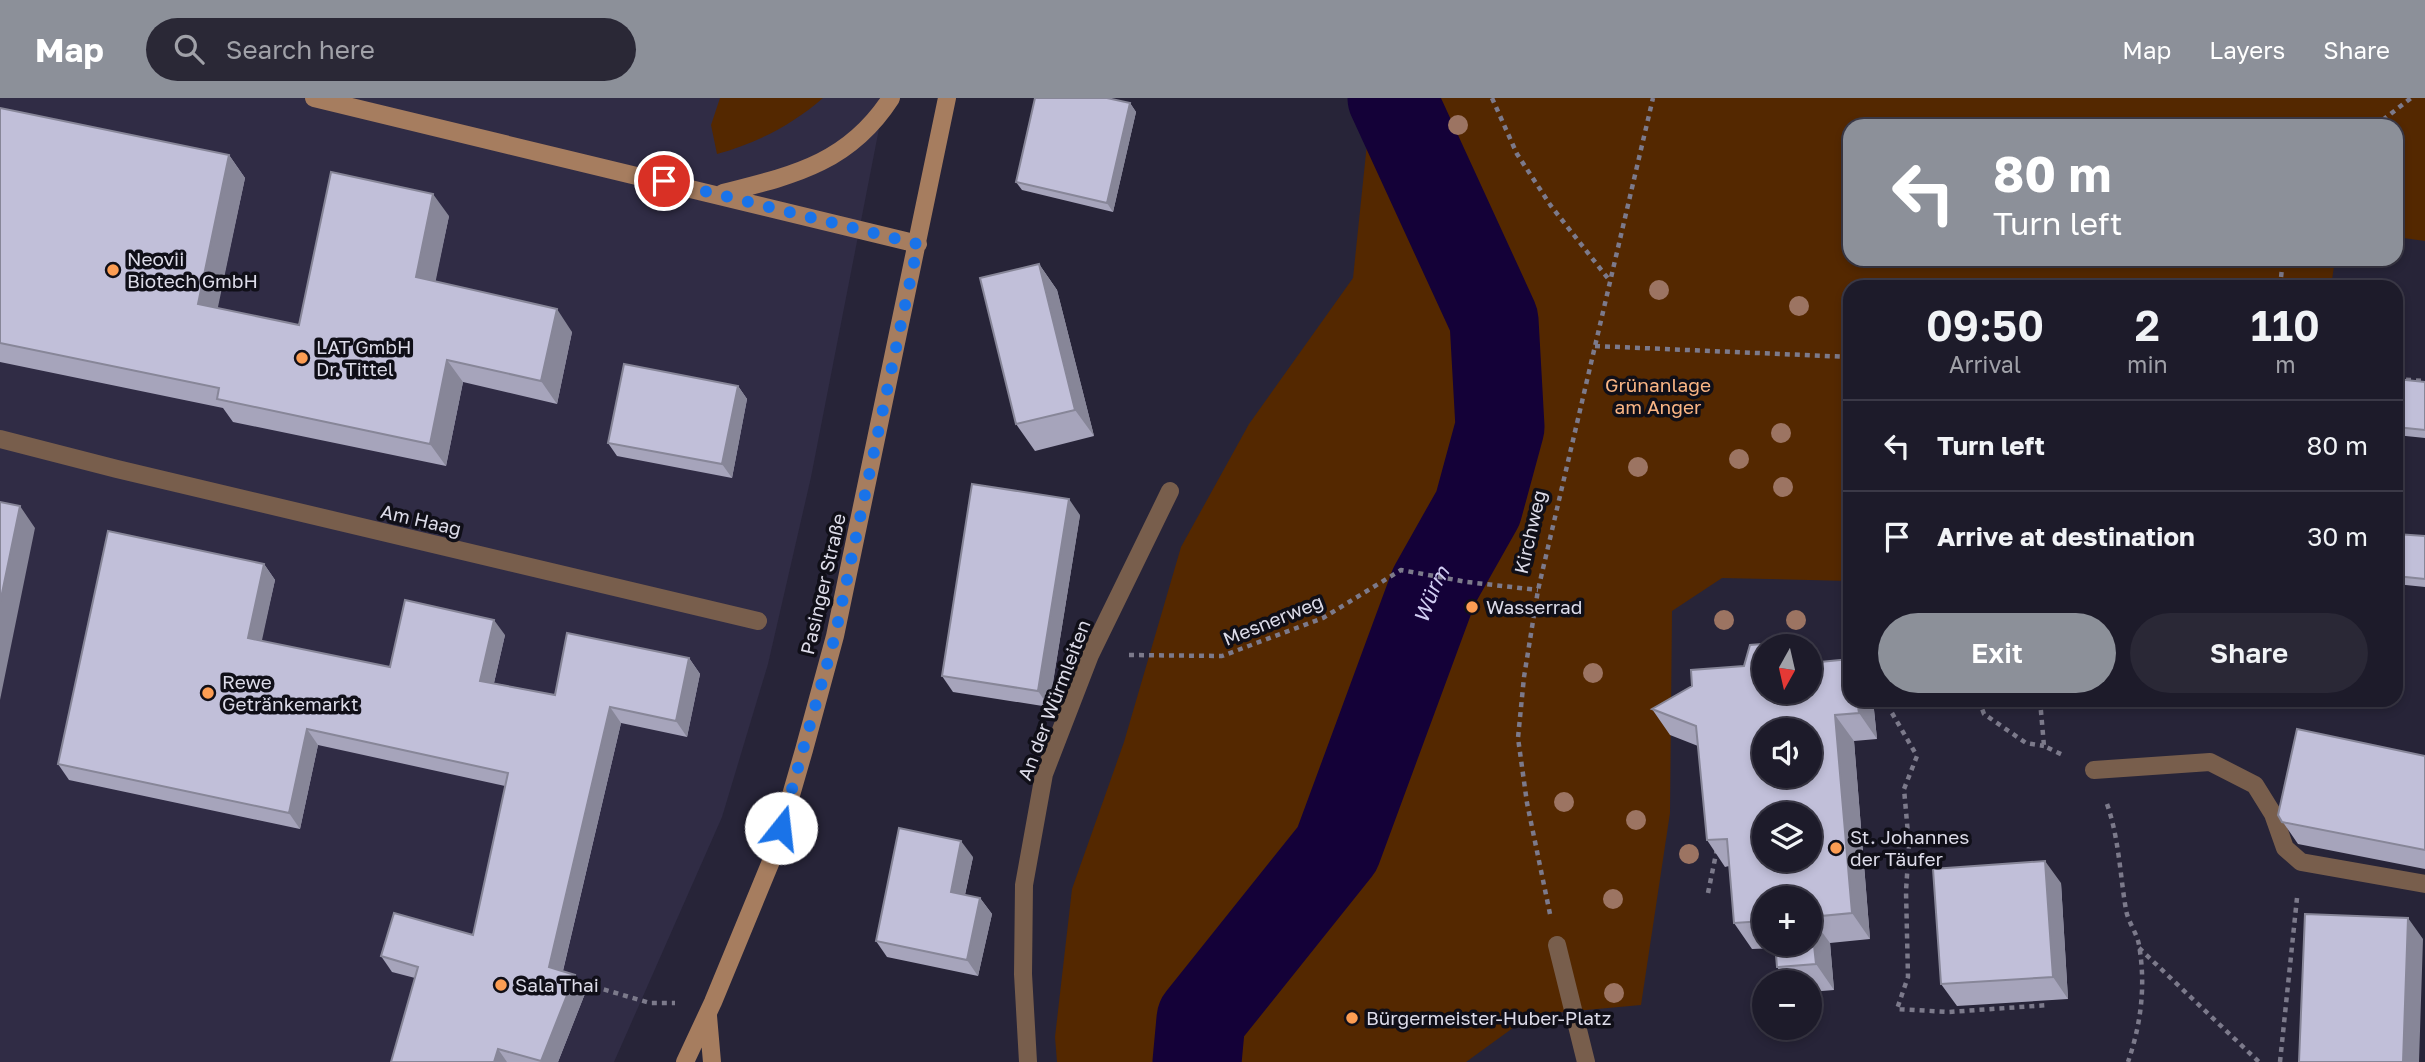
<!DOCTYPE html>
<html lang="en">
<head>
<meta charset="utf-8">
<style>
  :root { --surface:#1d1b2a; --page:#2a2836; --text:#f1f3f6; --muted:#a0a1a8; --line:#3b3947; --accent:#8c9099 }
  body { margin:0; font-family:"Golos Text",sans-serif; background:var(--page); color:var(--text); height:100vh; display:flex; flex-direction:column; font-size:26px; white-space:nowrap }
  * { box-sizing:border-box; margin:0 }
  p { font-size:23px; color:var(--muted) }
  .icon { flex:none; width:38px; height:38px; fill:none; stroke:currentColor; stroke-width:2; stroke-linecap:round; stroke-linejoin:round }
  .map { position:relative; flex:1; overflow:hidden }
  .side { position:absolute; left:1843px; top:182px; width:560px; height:427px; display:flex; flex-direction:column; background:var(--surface); border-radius:21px; box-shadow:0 4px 10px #0003,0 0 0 2px var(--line) }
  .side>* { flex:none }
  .guide { position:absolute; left:1843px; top:21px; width:560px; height:147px; border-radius:21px; box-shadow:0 4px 10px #0003,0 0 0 2px var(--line); background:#8c9099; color:#fff; overflow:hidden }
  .needle { width:46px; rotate:188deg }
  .tools { position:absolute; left:1752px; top:536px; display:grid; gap:14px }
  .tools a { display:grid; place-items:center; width:70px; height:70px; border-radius:50%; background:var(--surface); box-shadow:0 4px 10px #0003,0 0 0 2px var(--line); font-size:35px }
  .pin { position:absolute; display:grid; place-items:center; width:60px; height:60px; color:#fff; margin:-30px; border:4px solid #fff; border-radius:50%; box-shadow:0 2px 7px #0007 }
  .me { position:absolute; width:77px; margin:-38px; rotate:16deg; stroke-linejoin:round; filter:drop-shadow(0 0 5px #0008) }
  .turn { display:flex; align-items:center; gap:24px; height:147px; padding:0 35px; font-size:32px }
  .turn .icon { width:91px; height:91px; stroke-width:2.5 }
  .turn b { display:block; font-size:49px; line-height:60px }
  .eta { display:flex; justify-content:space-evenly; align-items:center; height:119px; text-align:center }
  .eta b { font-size:42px; font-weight:600; line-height:49px }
  .button { display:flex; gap:14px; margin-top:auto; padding:14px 35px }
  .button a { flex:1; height:80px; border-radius:42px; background:var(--accent); color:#fff; font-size:28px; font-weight:600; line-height:80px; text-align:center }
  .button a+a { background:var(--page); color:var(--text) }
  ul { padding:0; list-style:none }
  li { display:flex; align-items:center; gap:21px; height:91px; padding:0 35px; border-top:2px solid var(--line) }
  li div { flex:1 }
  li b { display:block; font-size:26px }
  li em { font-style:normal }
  header { display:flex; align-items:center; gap:42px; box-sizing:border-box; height:98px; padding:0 35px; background:var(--accent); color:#fff }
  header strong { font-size:33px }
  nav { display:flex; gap:38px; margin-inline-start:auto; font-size:24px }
  .search { width:490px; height:63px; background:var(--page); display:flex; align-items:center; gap:18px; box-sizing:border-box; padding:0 24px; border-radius:38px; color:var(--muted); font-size:26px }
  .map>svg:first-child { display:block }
  .built { fill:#302c45 }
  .green { fill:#542800 }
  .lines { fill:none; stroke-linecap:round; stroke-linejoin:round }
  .river { stroke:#140138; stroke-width:89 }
  .path { stroke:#7c7a8b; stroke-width:4.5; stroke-dasharray:5 5; stroke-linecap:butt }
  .lane { stroke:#785e4c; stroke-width:18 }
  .street { stroke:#785e4c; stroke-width:18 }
  .secondary { stroke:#a67d5f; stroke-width:18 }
  .tree { fill:#9c7462 }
  .wall { fill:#a6a4bb; fill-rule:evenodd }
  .shaded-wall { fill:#878698 }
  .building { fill:#c1bfd9; stroke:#878698; stroke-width:2; fill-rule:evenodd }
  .route { stroke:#1a73e8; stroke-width:12; stroke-dasharray:0 21.6 }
  .poi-dot { fill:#fc9d53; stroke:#100f18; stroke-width:2.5 }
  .labels { text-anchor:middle; stroke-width:7; stroke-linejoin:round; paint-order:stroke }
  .poi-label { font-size:19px; fill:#dddce9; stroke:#100f18; text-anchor:start }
  .park-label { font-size:19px; fill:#fbb685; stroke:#100f18 }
  .street-label { font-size:19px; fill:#dddce9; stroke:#100f18 }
  .water-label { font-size:21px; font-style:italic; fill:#d0ccf1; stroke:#100f18 }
</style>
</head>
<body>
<header>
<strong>Map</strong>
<div class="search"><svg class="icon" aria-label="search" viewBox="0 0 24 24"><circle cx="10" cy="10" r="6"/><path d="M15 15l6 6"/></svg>Search here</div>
<nav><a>Map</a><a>Layers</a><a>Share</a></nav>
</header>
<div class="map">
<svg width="2425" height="964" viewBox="0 0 2425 964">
  <rect width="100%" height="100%" fill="#272438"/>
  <!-- built -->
  <path class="built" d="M0 0H885L811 379 768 566 722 719 614 964H0Z"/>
  <!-- green -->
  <path class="green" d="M720 0H823C792 27 757 45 717 56L711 27Z
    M1362 0H2425V143L2396 139V28H1850V161H2335L2331 189H1850V483L1722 480 1672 513 1670 715 1641 907 1531 917 1466 964H1057L1055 939 1072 791 1124 644 1181 449 1249 326 1353 180 1368 36Z"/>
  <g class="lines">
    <!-- river -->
    <path class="river" id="s1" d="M1197 964 1201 921 1337 751 1434 488 1478 410 1500 329 1494 222 1392 0"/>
    <!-- path -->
    <path class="path" d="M1492 0 1517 56 1551 108 1610 183
      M2375 28 2411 0
      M2280 189 2283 161
      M1595 248 1850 259
      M2396 281 2425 283
      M1129 557 1222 558 1323 520 1401 472 1467 484 1538 492
      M1979 602 1984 616 2026 645 2044 648
      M2040 602 2044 648 2065 658
      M1892 615 1917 658 1904 691 1909 747 1906 793 1908 879 1897 911 1949 914 2049 907
      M2107 706C2119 740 2120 777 2126 812 2128 824 2137 835 2139 847 2146 888 2141 926 2128 964
      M1708 795 1717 751
      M1550 816 1527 705 1518 640 1524 579 1538 492 1653 0
      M2139 850 2259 964
      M575 883 650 905H675
      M1816 894 1819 916
      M2280 964 2297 800"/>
    <!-- lane -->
    <path class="lane" d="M2094 672 2210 664 2255 687 2273 716 2285 750 2301 764 2425 786"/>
    <!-- street -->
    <path class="street" d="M0 341 117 371 758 523
      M1557 847 1586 964
      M1028 964 1023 876 1024 787 1044 676 1090 557 1170 393"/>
    <!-- secondary -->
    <path class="secondary" d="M314 0 918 146
      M723 95C794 77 849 65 891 0
      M708 918 712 964
      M685 964 713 904 774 756 804 652 835 538 947 0"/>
  </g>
  <!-- trees -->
  <g class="tree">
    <circle cx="1458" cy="27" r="10"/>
    <circle cx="1659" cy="192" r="10"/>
    <circle cx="1799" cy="208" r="10"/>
    <circle cx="1781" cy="335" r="10"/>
    <circle cx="1739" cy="361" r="10"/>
    <circle cx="1638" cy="369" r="10"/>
    <circle cx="1783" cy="389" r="10"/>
    <circle cx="1724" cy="522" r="10"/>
    <circle cx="1796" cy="522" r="10"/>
    <circle cx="1593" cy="575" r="10"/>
    <circle cx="1564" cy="704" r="10"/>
    <circle cx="1636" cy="722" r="10"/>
    <circle cx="1689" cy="756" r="10"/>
    <circle cx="1613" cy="801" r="10"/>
    <circle cx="1614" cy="895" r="10"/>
  </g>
  <!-- wall -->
  <path class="wall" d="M1130 5 1136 14 1113 114 1022 92 1016 84Z
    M0 10 229 57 245 80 217 210 299 227 449 118 435 183 572 234 557 306 463 284 446 368 233 324 223 310 0 264Z
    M1039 166 1057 192 1094 338 1035 353 1016 326Z
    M2396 281 2425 284V340L2396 337Z
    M738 288 747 301 732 380 617 358 608 345Z
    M1080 417 1049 609 953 594 942 578Z
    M2396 436 2425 438V489L2396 486Z
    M264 466 275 482 261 543 390 569 505 537 494 585 555 597 689 560 700 576 687 639 621 625 563 873 586 893 558 964H391L415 880 392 874 381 858 473 837 505 688 318 647 300 731 69 682 58 666Z
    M1764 593 1850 602H1873L1877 641 1854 643 1870 841 1830 845 1834 892 1810 894V884H1788L1777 869 1776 850 1752 851 1734 825 1729 768 1725 769 1707 742 1698 648 1670 637 1652 611ZM1764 800 1810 845H1764Z
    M2183 602H2267L2187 607Z
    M2425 658V771L2298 746 2278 717Z
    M973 759 965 797 980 800 992 816 978 878 887 859 876 843Z
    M2061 785 2068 901 1957 908 1941 886Z"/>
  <!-- shaded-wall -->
  <path class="shaded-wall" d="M1130 5 1136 14 1113 114 1107 105Z
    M229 57 245 80 214 228 198 206Z
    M433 96 449 118 432 201 416 179Z
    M1039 166 1057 192 1094 338 1075 312Z
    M557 211 572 234 557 306 541 283Z
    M447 262 463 284 446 368 430 346Z
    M738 288 747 301 732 380 722 366Z
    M1069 401 1080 417 1049 609 1038 593Z
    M20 408 35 430 0 602V505Z
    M264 466 275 482 259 556 248 540Z
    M494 522 505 537 491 598 480 583Z
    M689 560 700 576 687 639 676 623Z
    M1857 602H1873L1877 641 1859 615Z
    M610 609 621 625 560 885 549 869Z
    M1835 617 1854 643 1870 841 1852 815Z
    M307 631 318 647 300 731 289 715Z
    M961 743 973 759 962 810 951 794Z
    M2045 763 2061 785 2068 901 2053 879Z
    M980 800 992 816 978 878 967 862Z
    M1811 819 1830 845 1834 892 1816 866Z
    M2408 820 2423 841 2419 964H2403Z
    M575 877 586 893 558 964H542L541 963Z
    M498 951 507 964H494Z"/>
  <!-- building -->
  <path class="building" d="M1035 0H1107L1130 5 1107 105 1016 84Z
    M0 10 229 57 198 206 299 227 331 74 433 96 416 179 557 211 541 283 447 262 430 346 217 301 219 290 0 245Z
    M1039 166 1075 312 1016 326 980 180Z
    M624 266 738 288 722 366 608 345Z
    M2396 281 2425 284V332L2396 329Z
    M972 386 1069 401 1038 593 942 578Z
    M0 404 20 408 0 505Z
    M108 433 264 466 248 540 390 569 405 502 494 522 480 583 555 597 567 535 689 560 676 623 610 609 549 869 575 877 541 963 498 951 494 964H391L418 869 381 858 394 815 473 837 508 675 307 631 289 715 58 666Z
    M2396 436 2425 438V481L2396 478Z
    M1775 545 1777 548H1764V593H1810V565L1850 561V602H1857L1859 615 1835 617 1852 815 1811 819 1816 866 1777 869 1775 845H1810V800H1764V823L1734 825 1727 741 1707 742 1696 628 1652 611 1692 588 1691 572 1744 568 1750 547ZM1764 632H1810V677H1764ZM1764 716H1810V761H1764Z
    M2297 631 2425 658V752L2282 724 2278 717Z
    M899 730 961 743 951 794 980 800 967 862 876 843Z
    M2045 763 2053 879 1941 886 1933 771Z
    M2305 816 2408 820 2403 964H2299Z"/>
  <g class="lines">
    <!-- route -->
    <path class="route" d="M664 83 918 146 835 538 781 730"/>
  </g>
  <!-- markers -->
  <g class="poi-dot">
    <circle cx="113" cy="172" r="7"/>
    <circle cx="302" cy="260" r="7"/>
    <circle cx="1472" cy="509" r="7"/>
    <circle cx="208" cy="595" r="7"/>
    <circle cx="1836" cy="750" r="7"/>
    <circle cx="501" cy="887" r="7"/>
    <circle cx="1352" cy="920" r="7"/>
  </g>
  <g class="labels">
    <!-- poi labels -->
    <g class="poi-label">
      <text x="127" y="168">Neovii<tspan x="127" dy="22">Biotech GmbH</tspan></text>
      <text x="316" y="256">LAT GmbH<tspan x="316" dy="22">Dr. Tittel</tspan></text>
      <text x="1486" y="516">Wasserrad</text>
      <text x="222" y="591">Rewe<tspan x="222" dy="22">Getränkemarkt</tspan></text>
      <text x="1850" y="746">St. Johannes<tspan x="1850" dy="22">der Täufer</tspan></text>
      <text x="515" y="894">Sala Thai</text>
      <text x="1366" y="927">Bürgermeister-Huber-Platz</text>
    </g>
    <!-- park labels -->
    <g class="park-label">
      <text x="1658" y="294">Grünanlage<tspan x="1658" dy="22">am Anger</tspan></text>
    </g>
    <!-- street labels -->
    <g class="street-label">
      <text transform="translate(421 422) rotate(13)" y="7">Am Haag</text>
      <text transform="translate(1530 434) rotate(-77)" y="7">Kirchweg</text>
      <text transform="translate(823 486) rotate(-77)" y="7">Pasinger Straße</text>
      <text transform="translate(1273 522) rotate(-22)" y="7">Mesnerweg</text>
      <text transform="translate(1054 602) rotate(-69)" y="7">An der Würmleiten</text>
    </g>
    <!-- water labels -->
    <g class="water-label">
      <text dy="7" stroke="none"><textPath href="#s1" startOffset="532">Würm</textPath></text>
    </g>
  </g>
</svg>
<div class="tools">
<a><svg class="needle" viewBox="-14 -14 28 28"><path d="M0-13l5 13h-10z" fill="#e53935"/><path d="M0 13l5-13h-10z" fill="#a0a1a8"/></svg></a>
<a><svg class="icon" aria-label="sound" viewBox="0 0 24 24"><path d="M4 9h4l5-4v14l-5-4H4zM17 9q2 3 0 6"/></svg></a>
<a><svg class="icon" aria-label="layers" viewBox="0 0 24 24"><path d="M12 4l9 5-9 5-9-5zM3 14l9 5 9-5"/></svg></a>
<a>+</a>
<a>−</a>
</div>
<div class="pin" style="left:664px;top:83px;background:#d93025"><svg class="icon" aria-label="arrive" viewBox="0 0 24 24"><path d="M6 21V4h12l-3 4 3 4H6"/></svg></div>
<svg class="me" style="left:781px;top:730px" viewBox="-20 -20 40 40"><circle r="19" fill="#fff"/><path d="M0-13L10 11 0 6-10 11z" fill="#1a73e8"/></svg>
<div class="guide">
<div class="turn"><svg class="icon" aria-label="left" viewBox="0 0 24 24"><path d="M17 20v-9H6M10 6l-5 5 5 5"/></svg><div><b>80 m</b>Turn left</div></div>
</div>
<section class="side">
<div class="eta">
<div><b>09:50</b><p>Arrival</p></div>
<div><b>2</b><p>min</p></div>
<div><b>110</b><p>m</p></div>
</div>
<ul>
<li><svg class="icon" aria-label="left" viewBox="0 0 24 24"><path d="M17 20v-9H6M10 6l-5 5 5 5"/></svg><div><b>Turn left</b></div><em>80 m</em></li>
<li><svg class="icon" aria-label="arrive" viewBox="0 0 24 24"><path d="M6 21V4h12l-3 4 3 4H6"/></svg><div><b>Arrive at destination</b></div><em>30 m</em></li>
</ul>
<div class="button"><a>Exit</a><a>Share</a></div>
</section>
</div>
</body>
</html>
